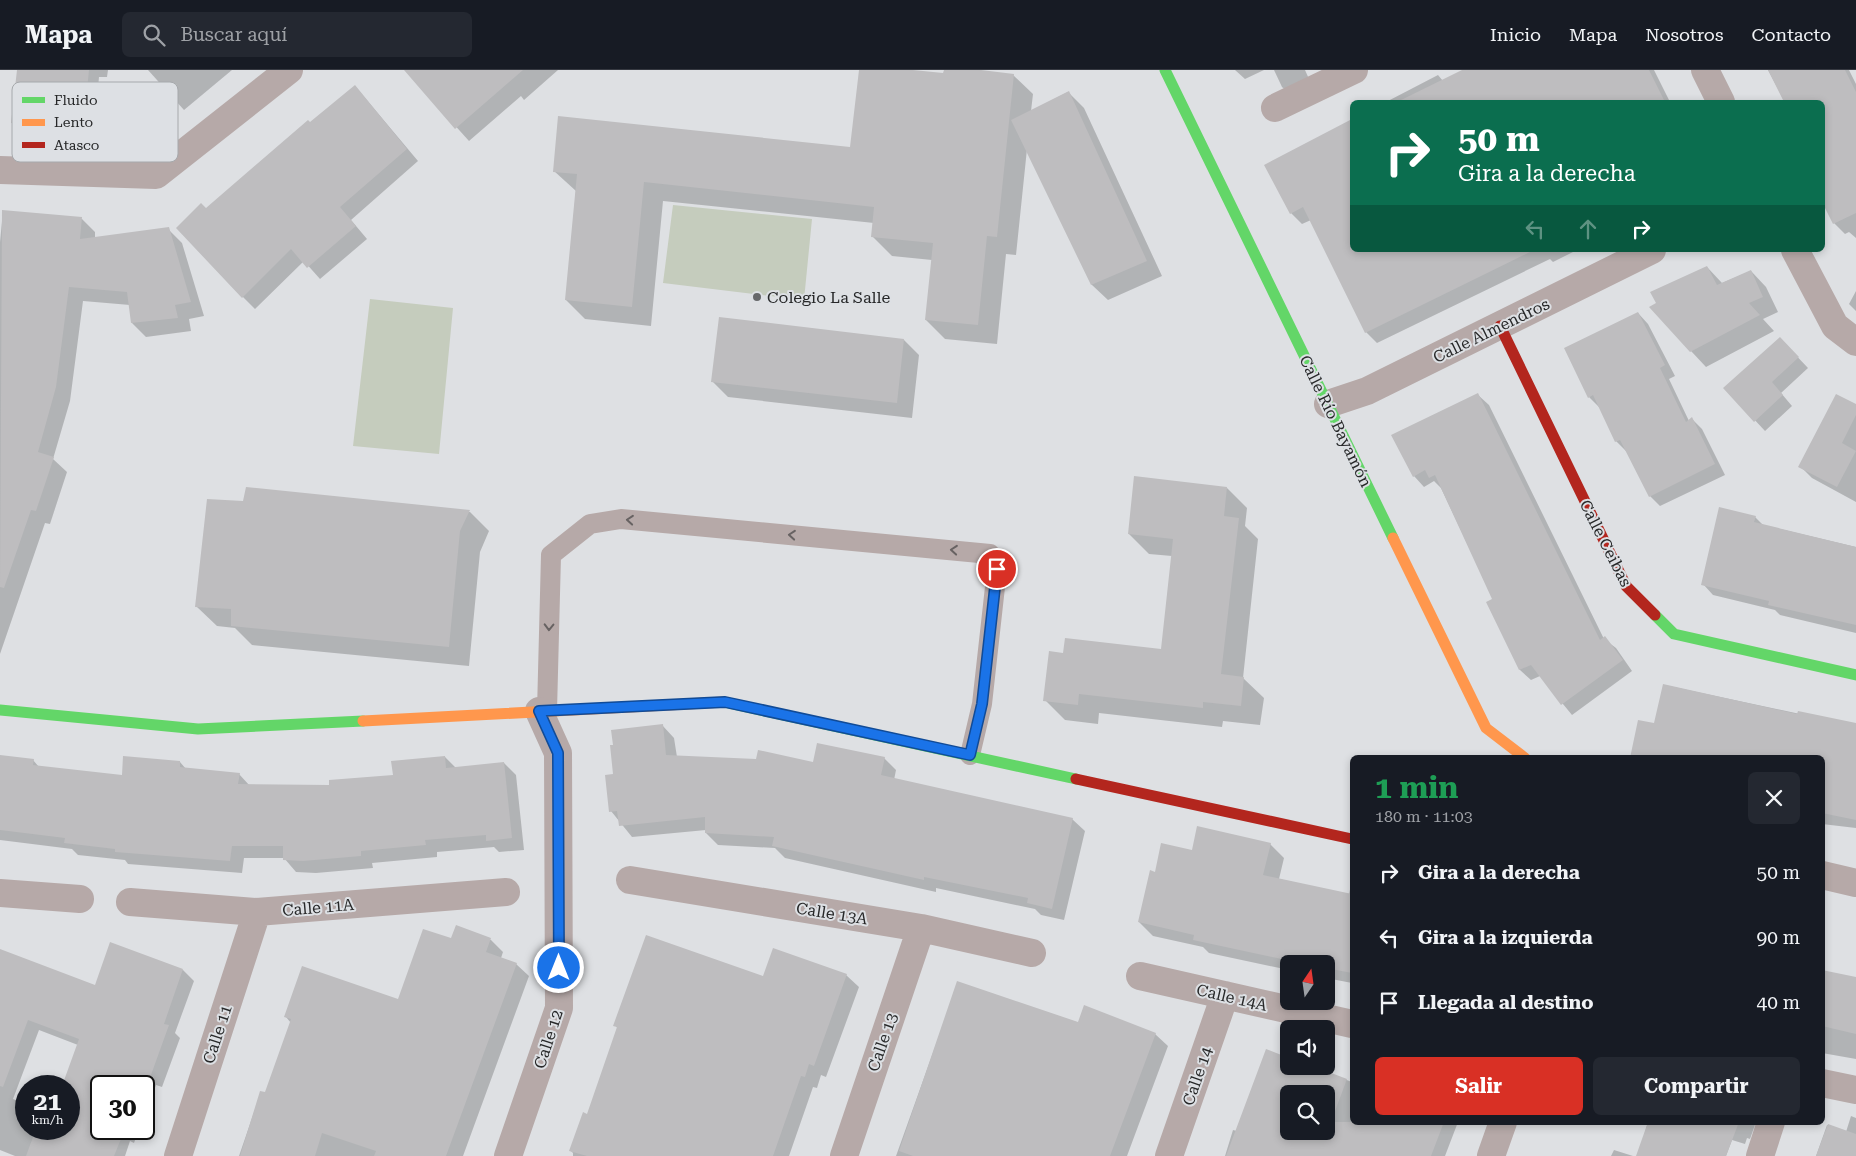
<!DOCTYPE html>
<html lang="es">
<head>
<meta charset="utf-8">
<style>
  :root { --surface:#171b24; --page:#242831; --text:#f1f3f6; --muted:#9ea1a6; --line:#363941; --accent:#d93025 }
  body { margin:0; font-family:"Roboto Serif",serif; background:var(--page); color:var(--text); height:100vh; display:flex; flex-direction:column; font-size:19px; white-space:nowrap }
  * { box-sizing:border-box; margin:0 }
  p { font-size:16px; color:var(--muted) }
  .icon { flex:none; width:28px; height:28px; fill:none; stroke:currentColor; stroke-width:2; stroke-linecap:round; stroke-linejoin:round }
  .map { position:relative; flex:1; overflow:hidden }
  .details { position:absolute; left:1350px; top:685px; width:475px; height:370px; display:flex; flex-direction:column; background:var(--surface); border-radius:8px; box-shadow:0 2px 8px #0003 }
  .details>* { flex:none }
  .guide { position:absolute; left:1350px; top:30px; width:475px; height:152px; border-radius:8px; box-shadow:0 2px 8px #0003; background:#0b6e4f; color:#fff; overflow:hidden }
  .needle { width:32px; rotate:13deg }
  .fabs { position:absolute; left:1280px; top:885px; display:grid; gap:10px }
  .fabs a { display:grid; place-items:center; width:55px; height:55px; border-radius:8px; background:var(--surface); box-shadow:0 2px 8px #0003; font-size:25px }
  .speed { position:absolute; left:15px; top:1005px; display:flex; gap:10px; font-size:25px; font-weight:700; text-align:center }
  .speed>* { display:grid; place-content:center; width:65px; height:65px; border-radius:50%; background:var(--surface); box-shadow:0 2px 8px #0003; line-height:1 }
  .speed small { font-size:12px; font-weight:400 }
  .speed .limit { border:2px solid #111; border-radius:8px; background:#fff; color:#111 }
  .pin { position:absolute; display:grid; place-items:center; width:42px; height:42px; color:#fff; margin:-21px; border:2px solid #fff; border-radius:50%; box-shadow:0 1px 5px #0007 }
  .me { position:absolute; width:55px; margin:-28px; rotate:0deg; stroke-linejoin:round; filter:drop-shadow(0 0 4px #0008) }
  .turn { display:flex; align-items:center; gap:18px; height:105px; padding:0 25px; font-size:22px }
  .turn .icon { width:65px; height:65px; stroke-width:2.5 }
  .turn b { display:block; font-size:35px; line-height:42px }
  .lanes { display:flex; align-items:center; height:48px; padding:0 25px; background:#0003; justify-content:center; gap:25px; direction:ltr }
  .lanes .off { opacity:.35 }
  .round { display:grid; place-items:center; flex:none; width:52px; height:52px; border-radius:8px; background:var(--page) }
  .overview { display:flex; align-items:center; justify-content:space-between; height:85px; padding:0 25px }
  h1 { font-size:30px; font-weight:700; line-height:38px; color:#1e9e55 }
  .action { display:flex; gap:10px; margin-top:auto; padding:10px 25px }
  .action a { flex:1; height:58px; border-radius:8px; background:var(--accent); color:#fff; font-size:20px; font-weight:700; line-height:58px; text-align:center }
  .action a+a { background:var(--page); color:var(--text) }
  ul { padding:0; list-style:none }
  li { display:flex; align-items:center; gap:15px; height:65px; padding:0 25px }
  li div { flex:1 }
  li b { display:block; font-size:19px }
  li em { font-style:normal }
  header { display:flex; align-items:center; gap:30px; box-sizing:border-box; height:70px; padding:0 25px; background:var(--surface); border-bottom:1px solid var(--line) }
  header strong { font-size:24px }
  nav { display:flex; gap:28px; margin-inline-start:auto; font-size:18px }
  .search { width:350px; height:45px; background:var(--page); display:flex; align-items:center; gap:12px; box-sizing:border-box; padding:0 18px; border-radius:8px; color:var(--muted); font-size:19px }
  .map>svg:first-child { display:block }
  .green { fill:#c5ccbd }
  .shadow { fill:#0003; fill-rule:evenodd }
  .building { fill:#bebdbf; fill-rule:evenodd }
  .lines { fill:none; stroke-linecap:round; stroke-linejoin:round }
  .lane { stroke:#b6a9a8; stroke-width:20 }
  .street { stroke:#b6a9a8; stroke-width:28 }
  .fast { stroke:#63d668; stroke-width:11 }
  .slow { stroke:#ff974d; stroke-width:11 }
  .jam { stroke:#b3261e; stroke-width:11 }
  .oneway { stroke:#676262 }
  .route-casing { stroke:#114b97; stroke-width:12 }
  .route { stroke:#1a73e8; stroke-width:9 }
  .poi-dot { fill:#67686a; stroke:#dde0e4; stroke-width:2 }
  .labels { text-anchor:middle; stroke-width:4; stroke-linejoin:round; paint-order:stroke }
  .poi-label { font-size:16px; fill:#272829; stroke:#dde0e4; text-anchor:start }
  .street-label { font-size:16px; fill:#272829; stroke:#dde0e4 }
  .key { fill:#dde0e4; stroke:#a6a9ac; stroke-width:1 }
  .key-label { font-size:14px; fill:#272829 }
</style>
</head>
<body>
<header>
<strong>Mapa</strong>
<div class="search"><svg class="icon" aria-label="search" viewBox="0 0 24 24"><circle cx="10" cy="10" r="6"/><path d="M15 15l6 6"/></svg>Buscar aquí</div>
<nav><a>Inicio</a><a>Mapa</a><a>Nosotros</a><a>Contacto</a></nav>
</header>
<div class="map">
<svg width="1856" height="1086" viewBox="0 0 1856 1086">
  <rect width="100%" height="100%" fill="#dee0e3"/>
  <!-- green -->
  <path class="green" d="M673 135 812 149 804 230 663 213Z
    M370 229 453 238 439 384 353 376Z"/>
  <!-- shadow -->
  <path class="shadow" d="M18 0H108L107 7H99L93 70 23 63 12 53Z
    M148 0H232L184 40Z
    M405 0H558L524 30 521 26 469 71Z
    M860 0H901L944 5 945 0H969L1013 5 1033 24 1031 41 1068 22 1084 38 1162 206 1108 230 1092 215 1027 79 1016 185 1006 184 997 274 945 269 926 250 932 190 892 186 872 166 874 153 663 131 651 256 585 249 566 230 576 121 554 101 851 78Z
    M1235 0H1264L1245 9Z
    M1274 0H1305L1313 18 1293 27 1282 17Z
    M1465 0H1654L1670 32H1386L1438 5 1443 11Z
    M1768 0H1849L1856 14V168L1849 162 1845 164 1834 153 1822 129V32H1785Z
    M355 16 418 91 351 150 367 169 320 209 304 191 255 239 243 227 206 140Z
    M1352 50V180H1577L1553 192 1550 189 1377 273 1366 262 1311 150 1302 154 1291 143 1266 96Z
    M3 141 82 149 95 162V169L168 159 182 173 204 246 189 249 191 261 146 267 132 253 130 235 83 231 70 331 53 389 67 402 50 454 45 453 0 584V172Z
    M1707 197 1722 213 1751 201 1766 217 1778 242 1763 249 1774 261 1706 297 1691 281Z
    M1856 221V241L1849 234Z
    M1638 243 1648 254 1675 306 1669 309 1689 351 1692 349 1702 359 1725 405 1660 436 1650 426 1627 382 1616 371 1600 338 1589 327Z
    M904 270 919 285 912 348 728 327 713 312Z
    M1790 279 1808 298 1781 323 1792 336 1765 361 1725 318Z
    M1478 325 1489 335 1604 569 1616 578 1632 601 1572 645 1540 606 1531 610 1520 600 1488 532 1494 530 1441 418 1434 411 1424 417 1414 406Z
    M1856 335V432L1812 408 1800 396Z
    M247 418 470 442 489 461 480 482 469 596 252 575 235 558 217 556 197 537 244 433Z
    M1227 418 1247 438 1245 456 1258 469 1243 608 1264 628 1260 655 1223 651 1222 657 1099 643 1098 654 1065 650 1045 630 1064 584 1162 580 1172 486 1149 484 1129 464Z
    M1755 447 1763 455 1856 477V563L1780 545 1775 540 1713 525 1703 514Z
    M1664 615 1856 656V758L1822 754V688L1655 655Z
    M662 655 674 668 677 687 814 694 884 688 896 700 894 710 1072 749 1085 761 1064 850 1041 845 1035 839 936 818V822L785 788 775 778 718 775 706 763V760L632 767 611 741 615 705Z
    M0 687 33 690 39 697 123 706 180 692 186 699 239 704 250 716H331L394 706 445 687 456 698 504 693 516 705 524 780 499 782 494 777 437 782V787L372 793 373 798 316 803 296 802 284 788H244L242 803 128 794 125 790 78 785 72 779 0 770Z
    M1270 774 1284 788 1279 809 1349 825 1352 808V913L1326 908V894H1289V900L1209 883 1203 877 1153 866 1139 852 1156 803 1193 781Z
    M456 857 491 870 503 882 501 888 516 894 529 906 463 1086H239L261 1022 266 1024 291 953 286 947 399 931 452 870Z
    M0 881 96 917 183 900 194 911 175 963 180 968 162 1017 156 1015 144 1047V1016H101V1059H139L134 1073 130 1071 125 1086H15L0 1080ZM39 960 78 975 63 1016H69V1059H26V1034L13 1029Z
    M1822 902 1856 908V989L1822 983Z
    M846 905 859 917 826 1007 821 1005 817 1018 813 1017 789 1086H573V1083L570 1080 588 1045 618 959 615 955 763 908Z
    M958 913 1079 953 1155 964 1168 976 1127 1086H896Z
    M1289 996H1309L1352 1012V1052H1458L1445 1086H1225L1233 1060 1237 1061ZM1289 1024H1326V1061H1289Z
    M1851 1046 1856 1048V1086H1816L1827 1055 1846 1062Z
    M1648 1052H1756L1750 1069 1747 1068 1745 1074 1732 1070 1726 1086H1638Z
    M1614 1080 1633 1086H1611Z"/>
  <!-- building -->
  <path class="building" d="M17 0H89L83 60 11 53Z
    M404 0H523L455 59Z
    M859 0H913L943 3 944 0H981L1014 4 997 167 987 166 978 255 925 250 933 173 871 167 874 137 644 112 632 237 565 230 577 104 553 102 558 46 850 77Z
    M1462 0H1649L1665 32H1397Z
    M1768 0H1845L1856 22V143L1833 154 1822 132V32H1784Z
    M355 15 407 79 340 137 356 156 307 198 291 179 242 228 176 158 201 133 206 138 308 50 310 52Z
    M1069 21 1147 191 1091 215 1011 50Z
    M1352 49V180H1534L1365 263 1303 137 1290 144 1264 95Z
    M2 140 82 147 80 169 169 157 191 232 175 235 178 248 131 253 127 222 69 217 56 317 38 382 54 387 36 441 31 440 4 518 0 517Z
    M1707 196 1717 215 1751 200 1763 227 1749 233 1760 245 1690 282 1649 237 1656 233 1650 222Z
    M1638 242 1665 295 1660 298 1686 352 1692 347 1715 394 1649 427 1620 370 1615 372 1593 325 1588 328 1564 278Z
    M719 247 904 269 897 333 711 312Z
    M1780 267 1799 287 1772 312 1783 325 1754 352 1723 318Z
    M1478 323 1600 570 1605 566 1623 590 1561 635 1531 595 1519 600 1486 532 1492 529 1435 405 1429 408 1425 400 1413 407 1391 365Z
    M1836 324 1856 334V345L1842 373 1856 381 1837 417 1798 397Z
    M1134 406 1227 417 1224 446 1239 448 1221 604 1244 607 1241 636 1203 632V638L1079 624 1078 635 1043 631 1049 581 1063 583 1065 568 1161 579 1173 469 1128 464Z
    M246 417 470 440 460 461 449 577 231 556V539L195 537 207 429 243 431Z
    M1719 437 1756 446 1754 452 1856 477V555L1768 535 1769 531 1701 515Z
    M1663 614 1797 644 1798 641 1856 653V750L1822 743V688H1630L1638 650 1654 653Z
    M663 654 666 685 756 689 758 680 813 692 817 673 885 687 881 705 1073 748 1052 839 1027 833 1028 828 924 807V810L772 776 774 767 705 763V747L619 756 617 741 609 742 605 705 613 704 610 675H613L611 660Z
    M0 685 34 689 33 695 122 705 123 686 180 691V697L240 703 238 714 329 715V710L393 705 391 691 445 686 446 698 504 692 512 768 486 771V765L425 770 426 775 361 781V786L303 791 283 790V776H232L230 791 115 782V779L64 773 65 768 0 760Z
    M1197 756 1271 773 1263 805 1352 824V903L1326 898V894H1305L1193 870 1194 865 1138 852 1150 800 1155 802 1161 773 1192 780Z
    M456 855 491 868 486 882 517 893 446 1086H374L376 1081 322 1063 315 1086H240L260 1021 265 1022 291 949 284 947 302 896 398 929 423 859 451 868Z
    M646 865 763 906 773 878 847 904 814 996 809 994 805 1007 801 1006 773 1086H587L569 1081 583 1042 587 1044 617 957 613 956Z
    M110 872 183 899 164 954 169 955 147 1016H101V1059H125L114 1086H26L36 1059H69V1016H62L79 969 28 950 3 1017 0 1016V879L95 915Z
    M1822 900 1856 907V964L1822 956Z
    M957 911 1078 952 1084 935 1156 963 1110 1086H913L899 1081Z
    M1266 979 1289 988V996H1313L1347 1009 1331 1052H1444L1431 1086H1226ZM1289 1024H1326V1061H1289Z
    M1648 1052H1739L1726 1086H1636Z
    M1828 1054 1856 1064V1086H1816Z"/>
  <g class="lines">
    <!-- lane -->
    <path class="lane" d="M547 641 551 485 590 454 621 449 990 484 997 499 982 634 970 685"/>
    <!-- street -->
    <path class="street" d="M1705 0 1721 32
      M1275 38 1354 0
      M0 100 156 105 289 0
      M1795 180 1835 256 1856 272
      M1328 334 1367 321 1652 180
      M1822 805 1856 813
      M630 810 921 858 1032 883
      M0 823 80 829
      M130 832 257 842 506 822
      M1140 906 1352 954
      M1822 1013 1856 1020
      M178 1086 257 842
      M508 1086 559 938 558 683 539 641
      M844 1086 921 858
      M1169 1086 1225 925
      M1491 1086 1503 1052
      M1760 1086 1771 1052"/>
    <!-- fast -->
    <path class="fast" d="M1165 0 1393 468
      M1655 545 1674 564 1856 605
      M724 632 1076 709
      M0 640 198 659 363 651"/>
    <!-- slow -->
    <path class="slow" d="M1393 468 1486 658 1525 688
      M363 651 724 632"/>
    <!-- jam -->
    <path class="jam" d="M1500 256 1626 516 1655 545
      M1076 709 1352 769"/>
  </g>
  <!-- one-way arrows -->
  <defs><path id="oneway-chevron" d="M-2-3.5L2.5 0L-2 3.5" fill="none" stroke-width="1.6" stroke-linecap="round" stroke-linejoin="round" transform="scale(1.25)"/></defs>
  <g class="oneway">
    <use href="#oneway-chevron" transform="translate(630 450) rotate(-175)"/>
    <use href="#oneway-chevron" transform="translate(792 465) rotate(-175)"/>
    <use href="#oneway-chevron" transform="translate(954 480) rotate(-175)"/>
    <use href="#oneway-chevron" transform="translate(549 557) rotate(91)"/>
  </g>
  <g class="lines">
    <!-- route casing -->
    <g class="route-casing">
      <path id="route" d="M559 898 558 683 539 641 725 632 970 685 982 634 997 499"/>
    </g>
    <!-- route -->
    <use href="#route" class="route"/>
  </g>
  <!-- markers -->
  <circle class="poi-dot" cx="757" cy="227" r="5"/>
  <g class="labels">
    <!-- poi labels -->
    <g class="poi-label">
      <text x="767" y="233">Colegio La Salle</text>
    </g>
    <!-- street labels -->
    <g class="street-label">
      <text transform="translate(1491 260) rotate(-26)" y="6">Calle Almendros</text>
      <text transform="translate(1336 351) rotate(64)" y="6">Calle Río Bayamón</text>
      <text transform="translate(1606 473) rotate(63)" y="6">Calle Ceibas</text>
      <text transform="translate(318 837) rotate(-5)" y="6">Calle 11A</text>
      <text transform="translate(832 843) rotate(9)" y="6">Calle 13A</text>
      <text transform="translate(1232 927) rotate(13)" y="6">Calle 14A</text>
      <text transform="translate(217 964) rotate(-72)" y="6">Calle 11</text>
      <text transform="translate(548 969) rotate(-72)" y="6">Calle 12</text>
      <text transform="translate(882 972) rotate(-71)" y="6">Calle 13</text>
      <text transform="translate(1197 1006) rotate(-71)" y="6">Calle 14</text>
    </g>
  </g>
  <!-- legend -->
  <rect x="12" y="12" width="166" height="80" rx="8" class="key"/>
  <rect x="22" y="27" width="23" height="6" fill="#63d668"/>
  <rect x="22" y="49" width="23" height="7" fill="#ff974d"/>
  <rect x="22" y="72" width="23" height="6" fill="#b3261e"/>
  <g class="key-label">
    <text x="54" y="35">Fluido</text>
    <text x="54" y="57">Lento</text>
    <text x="54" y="80">Atasco</text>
  </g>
</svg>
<div class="fabs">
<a><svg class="needle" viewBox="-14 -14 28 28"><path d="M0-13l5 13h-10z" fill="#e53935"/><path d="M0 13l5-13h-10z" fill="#9ea1a6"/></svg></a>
<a><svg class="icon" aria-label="sound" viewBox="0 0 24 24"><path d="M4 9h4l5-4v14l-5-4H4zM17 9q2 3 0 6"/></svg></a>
<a><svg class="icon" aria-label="search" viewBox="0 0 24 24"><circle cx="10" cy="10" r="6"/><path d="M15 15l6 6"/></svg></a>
</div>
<div class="speed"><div>21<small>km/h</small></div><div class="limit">30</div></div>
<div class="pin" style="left:997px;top:499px;background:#d93025"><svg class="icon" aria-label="arrive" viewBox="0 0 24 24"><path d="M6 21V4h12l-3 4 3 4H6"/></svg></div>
<svg class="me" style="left:559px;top:898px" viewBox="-20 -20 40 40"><circle r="17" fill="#1a73e8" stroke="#fff" stroke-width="3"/><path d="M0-11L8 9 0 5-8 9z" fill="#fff"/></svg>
<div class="guide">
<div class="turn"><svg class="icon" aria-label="right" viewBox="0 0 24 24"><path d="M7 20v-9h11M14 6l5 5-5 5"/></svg><div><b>50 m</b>Gira a la derecha</div></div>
<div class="lanes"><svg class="icon off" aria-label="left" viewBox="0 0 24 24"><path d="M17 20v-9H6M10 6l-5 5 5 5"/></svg><svg class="icon off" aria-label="ahead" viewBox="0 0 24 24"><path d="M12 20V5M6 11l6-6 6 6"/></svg><svg class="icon" aria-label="right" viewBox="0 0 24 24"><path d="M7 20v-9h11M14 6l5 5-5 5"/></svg></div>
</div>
<section class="details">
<div class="overview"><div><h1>1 min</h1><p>180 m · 11:03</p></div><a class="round"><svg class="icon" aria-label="close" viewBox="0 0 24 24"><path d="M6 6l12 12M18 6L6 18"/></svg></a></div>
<ul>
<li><svg class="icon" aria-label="right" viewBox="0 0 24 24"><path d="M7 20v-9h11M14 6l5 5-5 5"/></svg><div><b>Gira a la derecha</b></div><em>50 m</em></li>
<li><svg class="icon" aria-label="left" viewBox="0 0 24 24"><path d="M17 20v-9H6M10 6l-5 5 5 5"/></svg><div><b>Gira a la izquierda</b></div><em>90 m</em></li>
<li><svg class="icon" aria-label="arrive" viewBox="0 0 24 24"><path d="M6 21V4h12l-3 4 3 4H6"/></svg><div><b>Llegada al destino</b></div><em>40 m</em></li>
</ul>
<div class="action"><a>Salir</a><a>Compartir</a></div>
</section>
</div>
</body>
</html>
